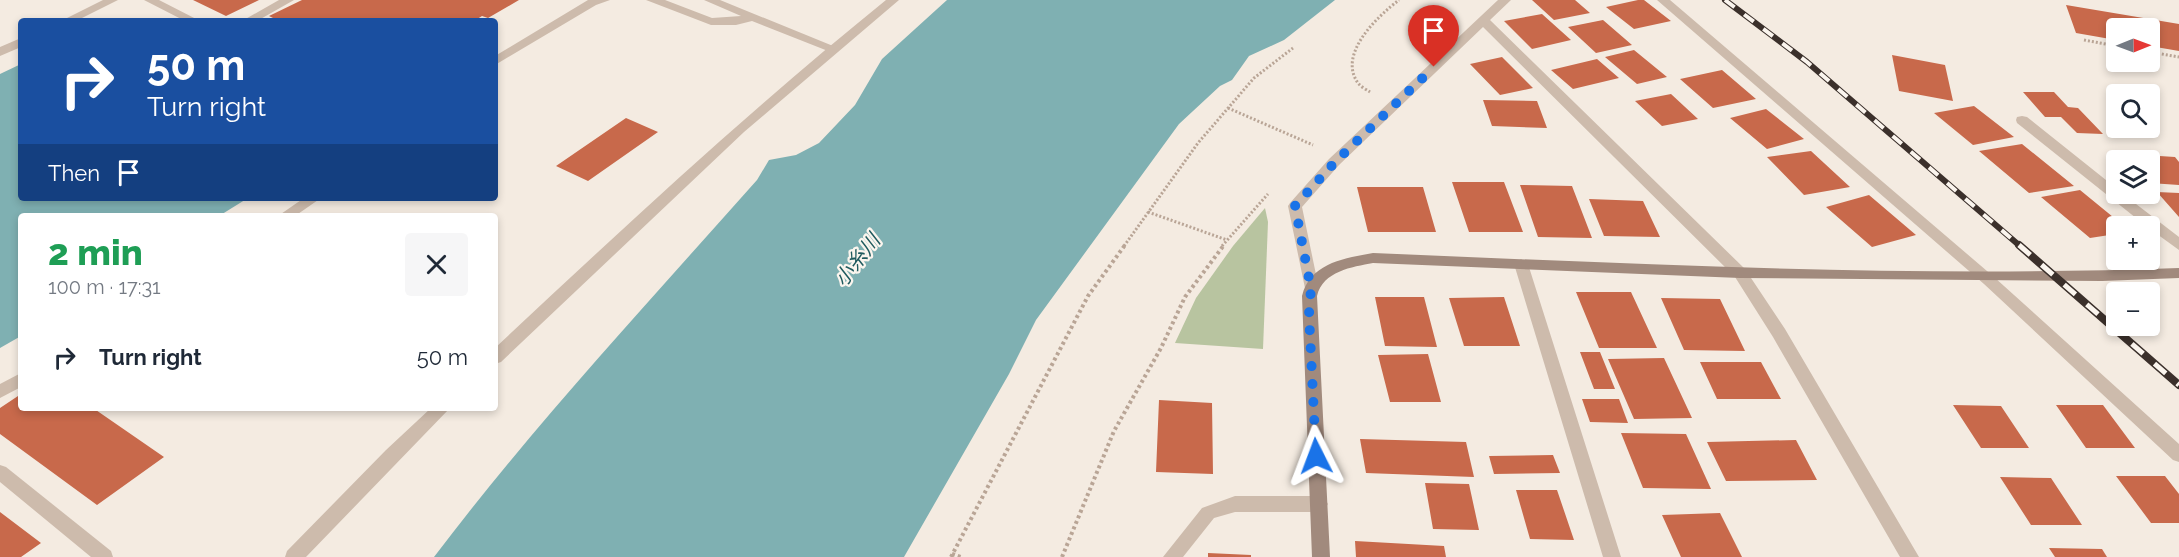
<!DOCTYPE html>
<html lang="en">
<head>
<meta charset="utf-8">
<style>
  :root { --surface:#fff; --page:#f6f6f7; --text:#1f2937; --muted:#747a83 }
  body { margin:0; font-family:Raleway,"Noto Sans JP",sans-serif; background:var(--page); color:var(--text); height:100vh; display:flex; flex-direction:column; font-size:22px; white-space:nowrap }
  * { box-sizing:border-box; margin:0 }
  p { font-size:20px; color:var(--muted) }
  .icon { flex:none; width:33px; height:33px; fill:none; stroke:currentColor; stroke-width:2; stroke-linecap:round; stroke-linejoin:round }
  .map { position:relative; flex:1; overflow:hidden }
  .details { position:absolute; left:18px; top:213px; width:480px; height:198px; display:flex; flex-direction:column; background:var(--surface); border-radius:6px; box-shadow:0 3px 9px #0003 }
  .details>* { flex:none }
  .banner { position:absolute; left:18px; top:18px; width:480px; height:183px; border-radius:6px; box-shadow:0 3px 9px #0003; background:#1a4fa0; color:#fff; overflow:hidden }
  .needle { width:39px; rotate:89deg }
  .fabs { position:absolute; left:2106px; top:18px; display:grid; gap:12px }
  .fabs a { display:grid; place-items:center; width:54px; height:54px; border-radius:6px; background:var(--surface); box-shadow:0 3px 9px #0003; font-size:30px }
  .pin { position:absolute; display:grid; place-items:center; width:51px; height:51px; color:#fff; margin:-62px -26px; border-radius:50% 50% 50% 0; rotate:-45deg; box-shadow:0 0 6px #0007 }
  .pin .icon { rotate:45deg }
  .me { position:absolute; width:66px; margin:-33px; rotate:357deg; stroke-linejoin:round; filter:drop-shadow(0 0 4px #0008) }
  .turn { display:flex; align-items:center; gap:21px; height:126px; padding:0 30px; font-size:27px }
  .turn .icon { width:78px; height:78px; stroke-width:2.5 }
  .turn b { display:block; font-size:42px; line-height:51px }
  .then { display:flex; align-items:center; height:57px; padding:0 30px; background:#0003; gap:12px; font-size:22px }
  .round { display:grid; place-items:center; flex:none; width:63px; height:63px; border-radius:6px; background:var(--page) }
  .overview { display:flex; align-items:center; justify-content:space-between; height:102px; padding:0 30px }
  h1 { font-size:36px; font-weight:800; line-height:45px; color:#1e9e55 }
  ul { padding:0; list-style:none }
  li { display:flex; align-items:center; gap:18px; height:84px; padding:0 30px }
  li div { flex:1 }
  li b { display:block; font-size:22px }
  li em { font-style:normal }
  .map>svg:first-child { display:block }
  .green { fill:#b8c4a0 }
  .water { fill:#7fb0b2 }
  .building { fill:#c8694b }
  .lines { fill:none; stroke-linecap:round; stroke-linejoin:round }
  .path-far1 { stroke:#b9a596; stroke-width:3; stroke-dasharray:2 2; stroke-linecap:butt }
  .path { stroke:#b9a596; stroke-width:4; stroke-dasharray:3 3; stroke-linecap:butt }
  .lane { fill:#cdbbac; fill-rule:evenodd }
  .street { fill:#cdbbac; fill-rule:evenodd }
  .secondary { fill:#a18a7d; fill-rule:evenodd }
  .rail-far1-casing { stroke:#3b302b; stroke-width:6 }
  .rail-casing { stroke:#3b302b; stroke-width:8 }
  .rail-far1 { stroke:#fbf5ee; stroke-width:4; stroke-dasharray:12; stroke-linecap:butt }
  .rail { stroke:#fbf5ee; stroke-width:5; stroke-dasharray:15; stroke-linecap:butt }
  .route { stroke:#1a73e8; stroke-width:10; stroke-dasharray:0 18 }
  .labels { text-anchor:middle; stroke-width:4.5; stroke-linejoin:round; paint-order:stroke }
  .water-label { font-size:20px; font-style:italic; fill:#1f5a5e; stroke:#fbf5ee }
</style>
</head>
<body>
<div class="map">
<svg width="2179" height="557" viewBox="0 0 2179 557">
  <rect width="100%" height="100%" fill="#f4ebe1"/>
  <!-- green -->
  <path class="green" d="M1265 208 1268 222 1263 349 1175 343 1196 298 1233 246Z"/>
  <!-- water -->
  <path class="water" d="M947 0H1335L1284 40 1249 56 1232 80 1220 86 1179 124 1036 320 1009 374 904 557H434C534 425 647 304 757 180L769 160 796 155 819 143 855 105 882 59Z
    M21 64V198H248L219 216H21V336L0 348V74Z"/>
  <!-- building -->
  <path class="building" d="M193 0H259L226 16Z
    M302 0H519L488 18 482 16 474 21H279L269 16Z
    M1532 0H1575L1590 13 1554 20Z
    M1638 0H1644L1671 21 1634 29 1606 7Z
    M2066 5 2179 24V51L2150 46V28H2116V40L2076 33Z
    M1542 14 1571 40 1532 49 1504 21Z
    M1603 20 1632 45 1596 53 1568 27Z
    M1634 50 1667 77 1637 84 1605 57Z
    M1892 55 1945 65 1953 101 1899 91Z
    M1502 57 1533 88 1500 95 1470 64Z
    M1597 59 1619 78 1573 89 1551 70Z
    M1722 70 1756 99 1713 108 1680 79Z
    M2023 92H2054L2068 107 2078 108 2103 134 2077 133 2061 117H2045Z
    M1671 94 1698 119 1662 126 1635 101Z
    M1483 100 1537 101 1547 128 1492 126Z
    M1974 106 2014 137 1973 145 1934 113Z
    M1766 109 1804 139 1767 149 1730 118Z
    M626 118 658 132 588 181 556 166Z
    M2022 144 2074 186 2029 193 1979 151Z
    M1811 151 1850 187 1804 195 1767 157Z
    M2113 153 2175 157 2179 162V185L2150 183V160H2119Z
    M1452 182H1504L1523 232H1469Z
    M1520 185 1572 186 1592 238 1538 237Z
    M1357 187H1423L1436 232H1368Z
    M2080 190 2124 226H2116V234L2090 238 2041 197Z
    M2157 192 2179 193V217Z
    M1869 195 1916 235 1872 247 1826 207Z
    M1589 199 1643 201 1660 237 1604 236Z
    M1576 292H1631L1657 348H1599Z
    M1375 297H1424L1437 347 1385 346Z
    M1504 297 1520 346H1464L1449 298Z
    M1661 298 1720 299 1745 351 1684 350Z
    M1580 352H1600L1615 389H1594Z
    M1428 354 1441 402H1390L1378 355Z
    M1664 358 1692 418 1634 419 1608 359Z
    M1700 362H1761L1781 399H1717Z
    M21 394V408H93L164 457 97 505 0 434V408Z
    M1582 399H1619L1628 423 1590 422Z
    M1159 400 1212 403 1213 474 1156 472Z
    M1953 405 2001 406 2029 448H1981Z
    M2056 405H2103L2135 448H2086Z
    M1621 433 1686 434 1711 489 1643 488Z
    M1360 439 1466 442 1474 477 1366 473Z
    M1796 440 1817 480 1726 481 1707 442Z
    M1553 455 1560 473 1494 474 1489 456Z
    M2116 476H2165L2179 494V523H2151Z
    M2000 477 2051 478 2082 525H2031Z
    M1425 483 1469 484 1479 530 1433 529Z
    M1516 490H1557L1574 540 1530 539Z
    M0 512 41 543 21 557H0Z
    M1720 513 1742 557H1681L1662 515Z
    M1355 541 1444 546 1446 557H1356Z
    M2049 548 2102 549 2107 557H2055Z
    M1208 553 1251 555V557H1208Z"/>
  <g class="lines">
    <!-- path-far1 -->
    <path class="path-far1" d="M2084 40 2116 46
      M2150 52 2179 57
      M1370 92C1367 90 1361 87 1358 83 1337 54 1378 16 1399 0
      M1228 108 1313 145
      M1148 212 1227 240
      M1124 246 1198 143 1254 78 1293 48
      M1222 246 1268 194"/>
    <!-- path -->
    <path class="path" d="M952 554 961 557
      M951 557 1088 296 1125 245
      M1062 557 1114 431 1161 348 1185 297 1224 245"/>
    <!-- lane -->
    <path class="lane" d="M103 0H118L76 21H61Z
      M144 0H159L200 21H185Z
      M279 0H294L257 21H242Z
      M588 0H610L596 5 495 65V56Z
      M646 0H665L712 18 741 16 704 0H720L838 48 836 51H828L752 21 736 25H711Z
      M21 38V47L0 56V47Z
      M304 198H321L295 216H278Z
      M21 373V387L0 398V384Z
      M0 465 6 467 111 551 113 557H91L0 482Z"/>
    <!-- street -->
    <path class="street" d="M886 0H899L744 132 501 362 495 364V348C622 229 750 110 886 0Z
      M1498 0H1511L1490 20 1745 269 1785 329 1919 557H1900L1773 337 1735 277 1483 27 1339 165 1302 207 1319 289 1316 293H1306L1288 206 1290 203 1329 159Z
      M1657 0H1670L1994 277 2179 444V462L2173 460 1984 284Z
      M2022 116 2027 117 2116 188V194H2123L2179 237V250L2150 229V226H2146L2017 123 2016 120 2017 117Z
      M1521 259 1528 264 1621 557H1603L1514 264Z
      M431 408H450L306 557H285L287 551 386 450Z
      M1235 496H1319L1325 499 1328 504 1325 509 1319 512H1235L1214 518 1183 557H1163L1202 508Z"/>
    <!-- secondary -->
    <path class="secondary" d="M1373 253C1641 264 1911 278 2179 268V278L2102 281 1740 278 1373 263C1352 267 1323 271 1317 296L1330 557H1312L1302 296C1310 263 1345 258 1373 253Z"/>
    <!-- rail-far1 casing -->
    <g class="rail-far1-casing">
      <path id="rail-far1" d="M1725 0 1807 62 2020 246"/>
    </g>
    <!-- rail casing -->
    <g class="rail-casing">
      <path id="rail" d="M2019 245 2179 385"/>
    </g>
    <!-- rail-far1 -->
    <use href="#rail-far1" class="rail-far1"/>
    <!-- rail -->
    <use href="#rail" class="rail"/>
  </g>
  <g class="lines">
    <!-- route -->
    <path class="route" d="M1316 456 1309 314 1311 289 1295 206 1335 162 1434 67"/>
  </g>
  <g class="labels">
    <!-- water labels -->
    <g class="water-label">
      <text transform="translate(857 260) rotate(-52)" y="7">小糸川</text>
    </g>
  </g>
</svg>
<div class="fabs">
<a><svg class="needle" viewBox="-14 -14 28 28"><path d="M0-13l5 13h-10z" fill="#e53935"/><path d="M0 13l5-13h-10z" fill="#747a83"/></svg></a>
<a><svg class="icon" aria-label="search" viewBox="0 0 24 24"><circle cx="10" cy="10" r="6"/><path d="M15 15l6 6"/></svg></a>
<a><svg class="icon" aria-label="layers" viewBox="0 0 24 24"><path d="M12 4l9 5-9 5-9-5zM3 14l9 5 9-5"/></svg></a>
<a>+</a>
<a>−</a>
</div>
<div class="pin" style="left:1434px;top:67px;background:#d93025"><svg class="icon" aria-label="arrive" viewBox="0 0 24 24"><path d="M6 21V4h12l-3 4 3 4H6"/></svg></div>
<svg class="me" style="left:1316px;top:456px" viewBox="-20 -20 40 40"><path d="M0-17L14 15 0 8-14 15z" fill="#1a73e8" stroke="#fff" stroke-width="4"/></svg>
<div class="banner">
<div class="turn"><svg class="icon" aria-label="right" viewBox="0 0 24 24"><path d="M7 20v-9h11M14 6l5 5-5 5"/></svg><div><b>50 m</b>Turn right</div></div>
<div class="then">Then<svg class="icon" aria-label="arrive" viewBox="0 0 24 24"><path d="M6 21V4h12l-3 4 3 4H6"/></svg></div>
</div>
<section class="details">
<div class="overview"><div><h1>2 min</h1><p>100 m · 17:31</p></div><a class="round"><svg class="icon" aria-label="close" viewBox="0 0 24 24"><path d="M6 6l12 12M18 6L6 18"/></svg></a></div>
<ul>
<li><svg class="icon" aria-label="right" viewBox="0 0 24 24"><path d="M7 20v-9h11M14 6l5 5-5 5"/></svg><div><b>Turn right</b></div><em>50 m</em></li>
</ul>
</section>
</div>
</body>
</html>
